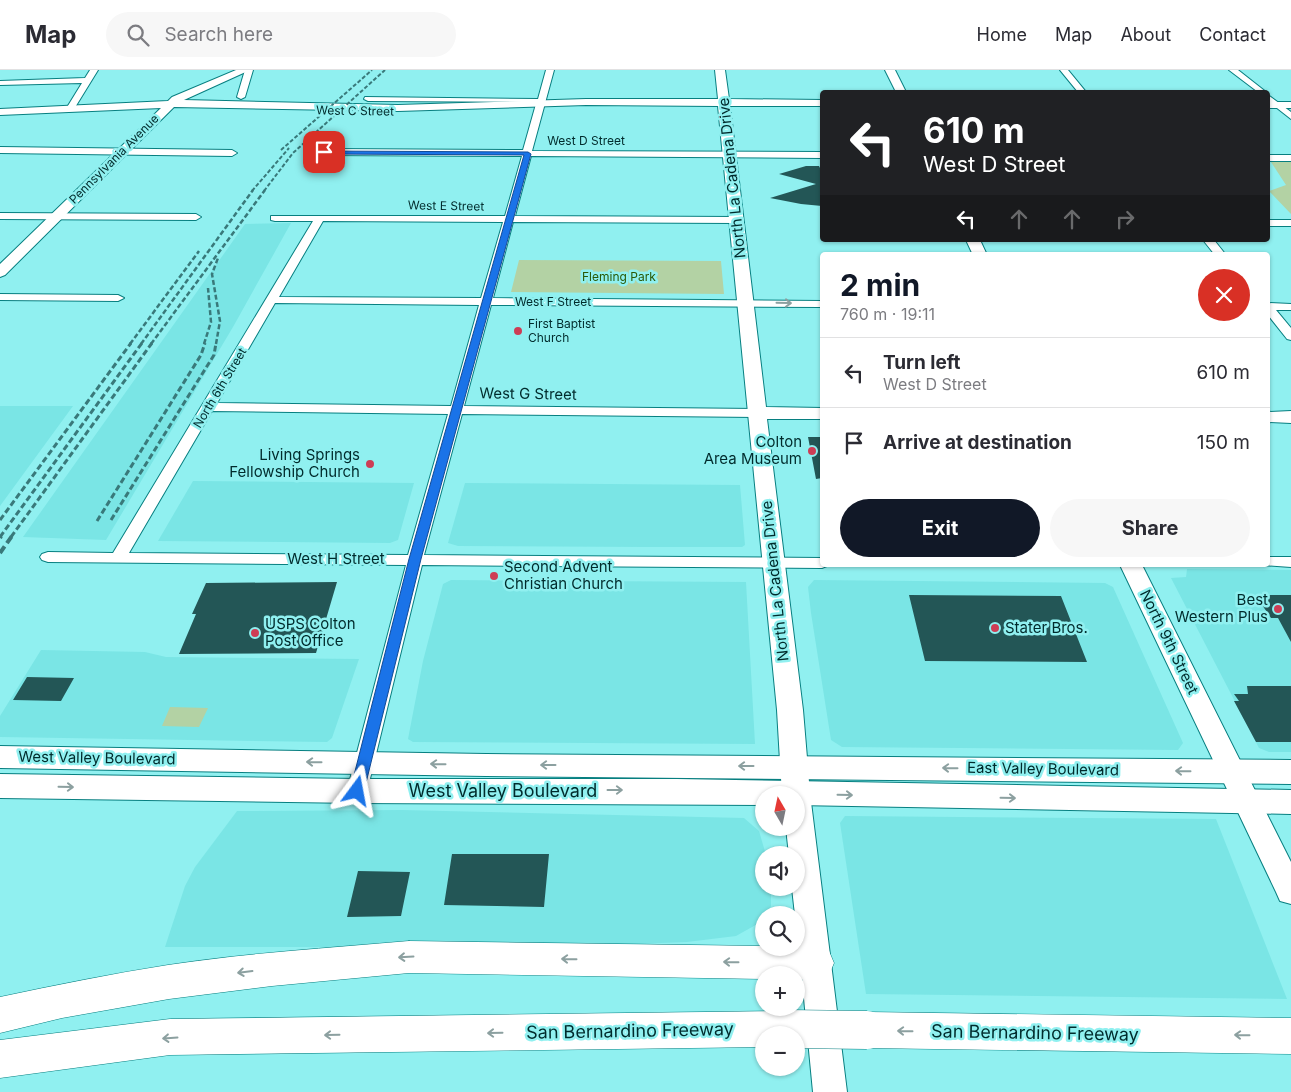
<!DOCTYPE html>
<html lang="en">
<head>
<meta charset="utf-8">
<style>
  :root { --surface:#fff; --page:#f7f7f7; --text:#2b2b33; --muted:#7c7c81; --line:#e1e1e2; --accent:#111827 }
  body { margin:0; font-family:Inter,sans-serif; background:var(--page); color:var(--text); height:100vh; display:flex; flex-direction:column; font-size:19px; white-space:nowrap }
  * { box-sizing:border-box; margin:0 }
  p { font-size:16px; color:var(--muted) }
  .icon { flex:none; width:28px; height:28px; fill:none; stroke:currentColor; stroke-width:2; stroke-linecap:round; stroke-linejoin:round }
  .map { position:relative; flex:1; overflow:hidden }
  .side { position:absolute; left:820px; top:182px; width:450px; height:315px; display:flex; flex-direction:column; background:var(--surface); border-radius:5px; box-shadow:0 1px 4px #0004 }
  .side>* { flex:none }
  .guide { position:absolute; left:820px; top:20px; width:450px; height:152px; border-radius:5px; box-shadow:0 1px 4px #0004; background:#202124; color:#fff; overflow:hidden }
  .needle { width:32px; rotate:351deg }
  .buttons { position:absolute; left:755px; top:716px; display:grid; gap:10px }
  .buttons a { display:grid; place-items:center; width:50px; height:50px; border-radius:50%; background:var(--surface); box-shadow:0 1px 4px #0004; font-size:25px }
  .pin { position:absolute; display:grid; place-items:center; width:42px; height:42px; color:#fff; margin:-21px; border-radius:10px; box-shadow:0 2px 8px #0006 }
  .me { position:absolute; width:55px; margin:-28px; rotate:13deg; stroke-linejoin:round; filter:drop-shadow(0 0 4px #0008) }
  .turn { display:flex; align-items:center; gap:18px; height:105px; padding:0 20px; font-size:22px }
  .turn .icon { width:65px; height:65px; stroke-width:2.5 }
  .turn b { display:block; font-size:35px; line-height:42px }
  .lanes { display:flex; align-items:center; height:48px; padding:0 20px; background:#0003; justify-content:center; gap:25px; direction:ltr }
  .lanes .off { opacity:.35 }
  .round { display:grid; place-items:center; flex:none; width:52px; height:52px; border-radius:26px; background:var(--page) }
  .overview { display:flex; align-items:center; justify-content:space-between; height:85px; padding:0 20px }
  h1 { font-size:30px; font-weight:700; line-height:38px; color:var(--accent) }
  .cta { display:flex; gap:10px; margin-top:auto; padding:10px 20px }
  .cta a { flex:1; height:58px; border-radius:30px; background:var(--accent); color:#fff; font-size:20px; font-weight:700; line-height:58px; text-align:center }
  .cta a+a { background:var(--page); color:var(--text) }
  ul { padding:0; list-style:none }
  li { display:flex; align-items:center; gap:15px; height:70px; padding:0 20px; border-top:1px solid var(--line) }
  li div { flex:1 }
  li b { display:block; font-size:19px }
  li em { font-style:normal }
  header { display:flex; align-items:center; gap:30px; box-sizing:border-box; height:70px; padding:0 25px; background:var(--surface); border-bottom:1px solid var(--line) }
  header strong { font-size:24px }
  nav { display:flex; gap:28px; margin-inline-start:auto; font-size:18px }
  .search { width:350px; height:45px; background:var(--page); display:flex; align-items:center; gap:12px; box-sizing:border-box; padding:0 18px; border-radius:28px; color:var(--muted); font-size:19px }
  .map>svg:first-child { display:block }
  .built { fill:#7ae5e5 }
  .green { fill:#b3d2a4 }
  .building { fill:#235656 }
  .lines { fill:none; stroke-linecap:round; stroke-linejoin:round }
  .street-casing { stroke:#077f80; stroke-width:2 }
  .secondary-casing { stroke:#077f80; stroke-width:2 }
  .primary-casing { stroke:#077f80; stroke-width:2 }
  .highway-casing { stroke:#077f80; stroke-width:1 }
  .street { fill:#fff; fill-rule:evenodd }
  .secondary { fill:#fff; fill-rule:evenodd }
  .primary { fill:#fff; fill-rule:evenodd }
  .highway { fill:#fff; fill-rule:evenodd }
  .rail-far3 { stroke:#39797a; stroke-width:2; stroke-dasharray:4 2; stroke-linecap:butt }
  .rail-far2 { stroke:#39797a; stroke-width:2.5; stroke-dasharray:5 2.5; stroke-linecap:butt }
  .rail-far1 { stroke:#39797a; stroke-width:3; stroke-dasharray:6 3; stroke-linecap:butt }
  .rail { stroke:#39797a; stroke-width:4; stroke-dasharray:8 4; stroke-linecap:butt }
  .highway-bridge-casing { stroke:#077f80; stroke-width:39; stroke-linecap:butt }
  .highway-bridge { stroke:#fff; stroke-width:38 }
  .oneway { stroke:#8ca0a0 }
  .route { fill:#1a73e8; stroke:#114b97 }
  .poi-dot { fill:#cd3d55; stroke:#90f0f0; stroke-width:2 }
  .labels { text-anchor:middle; stroke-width:5; stroke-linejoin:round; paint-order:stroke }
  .far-street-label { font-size:12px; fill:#002b2c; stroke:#90f0f0 }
  .far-park-label { font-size:12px; fill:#2a5806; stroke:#90f0f0 }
  .far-poi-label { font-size:12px; fill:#002b2c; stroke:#90f0f0; text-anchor:start }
  .street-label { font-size:15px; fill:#002b2c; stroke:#90f0f0 }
  .poi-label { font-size:15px; fill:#002b2c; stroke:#90f0f0; text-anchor:end }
  .near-street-label { font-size:18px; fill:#002b2c; stroke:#90f0f0 }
</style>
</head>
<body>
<header>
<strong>Map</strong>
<div class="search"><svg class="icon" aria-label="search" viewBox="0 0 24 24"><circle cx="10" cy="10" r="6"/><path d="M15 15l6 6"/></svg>Search here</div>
<nav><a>Home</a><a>Map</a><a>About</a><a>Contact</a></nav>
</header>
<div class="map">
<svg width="1291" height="1022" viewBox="0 0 1291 1022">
  <rect width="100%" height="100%" fill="#90f0f0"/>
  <!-- built -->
  <path class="built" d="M291 153 233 257 106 470 23 467 245 154Z
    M0 336H73L0 436Z
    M193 411 414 413 398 470 390 473 158 471Z
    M465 413 740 415 745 475 742 477H645L458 476 448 473Z
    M1187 499 1291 500V682H1269L1259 678 1171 508 1186 507Z
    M451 510 746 512 755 674 413 672 408 669 423 591 443 514Z
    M814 510 1105 513 1113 517 1183 673 1178 680 842 677 831 670 811 543 808 517Z
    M41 580 145 582 166 587 359 589 332 668 327 672 0 667V646Z
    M402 740 744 748 759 761 766 785H764V818H771V836L766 845H764L761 852 736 866 687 872 559 877H165L185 816 195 797 237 741Z
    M845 746 1216 749 1287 929 866 924 840 753Z"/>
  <!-- green -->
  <path class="green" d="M1271 92H1291V144L1269 121 1286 115Z
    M519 190 721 191 724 224 511 222Z
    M170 637 208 638 199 657 162 656Z"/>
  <!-- building -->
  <path class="building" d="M806 96H819L820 98 822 99V136L801 134 770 128 816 114 779 104Z
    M808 367H822V408L816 409Z
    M337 512 316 583 179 584 196 544H192L206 513Z
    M909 525 1061 526 1087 592 925 591Z
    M1264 525H1291V572L1278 548H1271L1258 529 1265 530Z
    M27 607 74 608 61 631 13 630Z
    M1247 616H1291V672H1256L1234 631H1239L1234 624H1248Z
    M452 784H549L544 837 444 835Z
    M358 801 410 802 401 846 347 847Z"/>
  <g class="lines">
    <!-- street casing -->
    <g class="street-casing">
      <path id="street" d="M90 0H98L74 39 70 41 66 39 82 13 0 15V11L85 8Z
        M245 0H253L245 27 241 29 237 27Z
        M546 0H554L532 81 822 82V88L531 86 515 146 736 147 741 150 736 153 513 152 493 228 822 231V237L491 235 464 336 757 339 764 343 757 347 462 344 424 485 822 488V495H829L822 498 422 495 367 721 364 726 357 728 350 726 347 721 406 495 48 492 42 490 40 487 42 484 48 482 113 483 313 151H275L271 150V146H505L522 86 324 85 319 82 324 79 523 80 536 34 532 32 368 31 364 29 365 27 538 29ZM323 151 503 152 481 228 279 227ZM275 233 479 235 451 336 217 333ZM212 341 448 344 408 485 129 483Z
        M1060 0H1068L1086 22H1078Z
        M1229 0H1238L1266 22H1258Z
        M1268 25 1291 42V49L1268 31Z
        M0 77 232 80 237 83 232 86 0 83Z
        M1268 85H1291V91H1268Z
        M0 143 196 144 201 147 196 150 0 149Z
        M1268 150H1291V156H1268Z
        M1203 170H1214L1226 185H1215Z
        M0 224 118 225 124 228 118 231 0 230Z
        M1268 233 1291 234V240H1276L1291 258V270L1287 269 1268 245Z
        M1268 487H1291V497L1262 495H1268Z"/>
    </g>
    <!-- secondary casing -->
    <g class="secondary-casing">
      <path id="secondary" d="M236 0H250L184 30 398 35 586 29H718L715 0H725L729 29 822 30V36H730L766 337 822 338V349H767L803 640 810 724 847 1022H813L796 845H795L792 818H796V785H789L786 758H796V725H782L777 640 718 36 586 35 398 41 174 37 5 205 0 207V194L161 38 0 45V39L168 31 172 27Z
        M885 0H895L906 22H896Z
        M1268 32H1291V38H1268Z
        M966 170H980L987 185H973Z
        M1291 341V353L1268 352V342Z
        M1120 495H1142L1291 792V834L1280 831 1276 822Z"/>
    </g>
    <!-- primary casing -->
    <g class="primary-casing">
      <path id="primary" d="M0 676 486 684 1291 690V714L486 706 0 698Z
        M0 704 357 709H677L1291 720V744L796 735V725H764V735L357 733 0 728Z"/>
    </g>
    <!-- highway casing -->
    <g class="highway-casing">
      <path id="highway" d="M409 871 764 876V878L815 876 829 881 834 893 829 905 815 910 796 909V905H764V909L409 903 272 916 169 929 62 948 0 963V927C56 915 111 904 168 895 247 883 329 878 409 871Z
        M788 941 802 946 808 959 802 972 796 974V965H764V977L170 985 0 1008V970L170 949Z
        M867 942 1291 948V984L867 978 853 973 847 960 853 947Z"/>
    </g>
    <!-- street -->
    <use href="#street" class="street"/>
    <!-- secondary -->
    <use href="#secondary" class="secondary"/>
    <!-- primary -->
    <use href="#primary" class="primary"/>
    <!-- highway -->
    <use href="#highway" class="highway"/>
    <!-- rail-far3 -->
    <path class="rail-far3" d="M281 80 372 0
      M252 121 289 78
      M264 121 293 83 385 0"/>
    <!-- rail-far2 -->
    <path class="rail-far2" d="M130 274 199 181
      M141 274 253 120
      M151 274 265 120
      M204 274 211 252 208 218
      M216 274 220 251 212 204 218 188"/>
    <!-- rail-far1 -->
    <path class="rail-far1" d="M0 450 131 273
      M111 450 214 285 216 273
      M97 451 201 285 205 273
      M0 467 142 273
      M11 467 152 273"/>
    <!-- rail -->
    <path class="rail" d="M0 468 1 466
      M0 483 12 466"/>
    <!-- highway-bridge casing -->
    <g class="highway-bridge-casing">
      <path id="highway-bridge" d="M788 959 867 960"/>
    </g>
    <!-- highway-bridge -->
    <use href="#highway-bridge" class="highway-bridge"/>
  </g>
  <!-- one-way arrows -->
  <defs><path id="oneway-shaft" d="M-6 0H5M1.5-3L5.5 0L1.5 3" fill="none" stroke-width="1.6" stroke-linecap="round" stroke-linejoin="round" transform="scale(1.25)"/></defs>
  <g class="oneway">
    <use href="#oneway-shaft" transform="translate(784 233) rotate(1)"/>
    <use href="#oneway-shaft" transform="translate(314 692) rotate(-179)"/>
    <use href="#oneway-shaft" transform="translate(438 694) rotate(-179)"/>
    <use href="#oneway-shaft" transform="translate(548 695) rotate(-180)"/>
    <use href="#oneway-shaft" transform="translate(746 696) rotate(-180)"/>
    <use href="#oneway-shaft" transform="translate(950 698) rotate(-179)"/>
    <use href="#oneway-shaft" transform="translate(1183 701) rotate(-179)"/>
    <use href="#oneway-shaft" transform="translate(66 717) rotate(1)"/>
    <use href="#oneway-shaft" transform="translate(615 720)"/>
    <use href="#oneway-shaft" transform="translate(845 725) rotate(1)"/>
    <use href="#oneway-shaft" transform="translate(1008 728) rotate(1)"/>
    <use href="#oneway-shaft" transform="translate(406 887) rotate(177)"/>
    <use href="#oneway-shaft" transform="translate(569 889) rotate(-179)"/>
    <use href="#oneway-shaft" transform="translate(731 892) rotate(-179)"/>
    <use href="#oneway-shaft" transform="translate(245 902) rotate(173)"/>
    <use href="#oneway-shaft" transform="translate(905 961) rotate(-179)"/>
    <use href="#oneway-shaft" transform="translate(495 963) rotate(179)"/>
    <use href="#oneway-shaft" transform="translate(332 965) rotate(179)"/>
    <use href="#oneway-shaft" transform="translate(1242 965) rotate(-179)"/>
    <use href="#oneway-shaft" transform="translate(170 968) rotate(176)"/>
  </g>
  <!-- route -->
  <path class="route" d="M322 81 528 82 531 84 421 489 364 721 362 725 357 726 352 725 350 721 409 489 524 85 324 84 322 83Z"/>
  <!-- markers -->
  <g class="poi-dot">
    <circle cx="518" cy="261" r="5"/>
    <circle cx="812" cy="381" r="5"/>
    <circle cx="370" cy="394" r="5"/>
    <circle cx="494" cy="506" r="5"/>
    <circle cx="1278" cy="539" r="5"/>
    <circle cx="995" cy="558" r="5"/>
    <circle cx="255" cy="563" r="5"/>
  </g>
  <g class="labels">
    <!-- far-street labels -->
    <g class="far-street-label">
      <text transform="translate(355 41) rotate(1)" y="4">West C Street</text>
      <text x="586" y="75">West D Street</text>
      <text transform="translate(114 89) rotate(-45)" y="4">Pennsylvania Avenue</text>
      <text transform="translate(446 136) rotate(1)" y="4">West E Street</text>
      <text x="553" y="236">West F Street</text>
      <text transform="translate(220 318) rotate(-59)" y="4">North 6th Street</text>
    </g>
    <!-- far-park labels -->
    <g class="far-park-label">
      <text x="619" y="211">Fleming Park</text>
    </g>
    <!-- far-poi labels -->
    <g class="far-poi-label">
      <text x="528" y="258">First Baptist<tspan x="528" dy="14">Church</tspan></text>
    </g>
    <!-- street labels -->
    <g class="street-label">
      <text transform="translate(732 108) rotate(-96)" y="5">North La Cadena Drive</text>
      <text transform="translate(528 324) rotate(1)" y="5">West G Street</text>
      <text x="336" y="494">West H Street</text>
      <text transform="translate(775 511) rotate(-96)" y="5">North La Cadena Drive</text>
      <text transform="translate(1169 572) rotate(64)" y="5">North 9th Street</text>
      <text transform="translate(97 688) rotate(1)" y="5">West Valley Boulevard</text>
      <text transform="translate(1043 699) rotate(1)" y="5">East Valley Boulevard</text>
    </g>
    <!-- poi labels -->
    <g class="poi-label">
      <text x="802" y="377">Colton<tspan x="802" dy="17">Area Museum</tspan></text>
      <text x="360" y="390">Living Springs<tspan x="360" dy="17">Fellowship Church</tspan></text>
      <text x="504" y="502" text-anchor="start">Second Advent<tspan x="504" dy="17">Christian Church</tspan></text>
      <text x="1268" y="535">Best<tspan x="1268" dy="17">Western Plus</tspan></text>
      <text x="265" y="559" text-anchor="start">USPS Colton<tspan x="265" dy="17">Post Office</tspan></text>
      <text x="1005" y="563" text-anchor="start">Stater Bros.</text>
    </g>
    <!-- near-street labels -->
    <g class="near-street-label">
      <text x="503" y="727">West Valley Boulevard</text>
      <text transform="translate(630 961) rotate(-1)" y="6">San Bernardino Freeway</text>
      <text transform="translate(1035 963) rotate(1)" y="6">San Bernardino Freeway</text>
    </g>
  </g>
</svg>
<div class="buttons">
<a><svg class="needle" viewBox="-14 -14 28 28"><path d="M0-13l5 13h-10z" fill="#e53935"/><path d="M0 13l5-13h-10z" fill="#7c7c81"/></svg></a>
<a><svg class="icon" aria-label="sound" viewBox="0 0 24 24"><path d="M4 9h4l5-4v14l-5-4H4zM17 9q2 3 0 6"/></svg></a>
<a><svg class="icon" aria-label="search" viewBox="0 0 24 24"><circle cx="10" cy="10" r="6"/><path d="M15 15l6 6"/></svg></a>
<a>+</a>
<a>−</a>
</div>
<div class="pin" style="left:324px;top:82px;background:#d93025"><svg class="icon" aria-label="arrive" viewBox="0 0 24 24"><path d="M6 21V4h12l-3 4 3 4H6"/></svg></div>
<svg class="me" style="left:357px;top:721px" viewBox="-20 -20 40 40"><path d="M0-17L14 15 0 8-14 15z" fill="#1a73e8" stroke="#fff" stroke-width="4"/></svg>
<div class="guide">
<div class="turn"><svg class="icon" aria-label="left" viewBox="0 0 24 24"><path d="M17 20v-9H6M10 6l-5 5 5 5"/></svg><div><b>610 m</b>West D Street</div></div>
<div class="lanes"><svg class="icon" aria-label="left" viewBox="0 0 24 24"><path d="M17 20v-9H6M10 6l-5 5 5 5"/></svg><svg class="icon off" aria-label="ahead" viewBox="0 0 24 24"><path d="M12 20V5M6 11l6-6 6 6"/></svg><svg class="icon off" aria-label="ahead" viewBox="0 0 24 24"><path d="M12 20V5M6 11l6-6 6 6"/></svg><svg class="icon off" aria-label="right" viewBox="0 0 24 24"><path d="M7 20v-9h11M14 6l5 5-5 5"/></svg></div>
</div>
<section class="side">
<div class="overview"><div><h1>2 min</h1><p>760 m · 19:11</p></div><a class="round" style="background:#d93025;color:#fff"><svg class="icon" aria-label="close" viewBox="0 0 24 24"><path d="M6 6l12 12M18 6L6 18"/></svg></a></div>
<ul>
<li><svg class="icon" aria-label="left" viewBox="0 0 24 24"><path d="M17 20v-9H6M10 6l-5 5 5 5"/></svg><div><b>Turn left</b><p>West D Street</p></div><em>610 m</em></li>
<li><svg class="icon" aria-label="arrive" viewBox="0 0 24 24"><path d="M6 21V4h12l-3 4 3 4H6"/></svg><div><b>Arrive at destination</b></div><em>150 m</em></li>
</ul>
<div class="cta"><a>Exit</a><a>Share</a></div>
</section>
</div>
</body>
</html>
